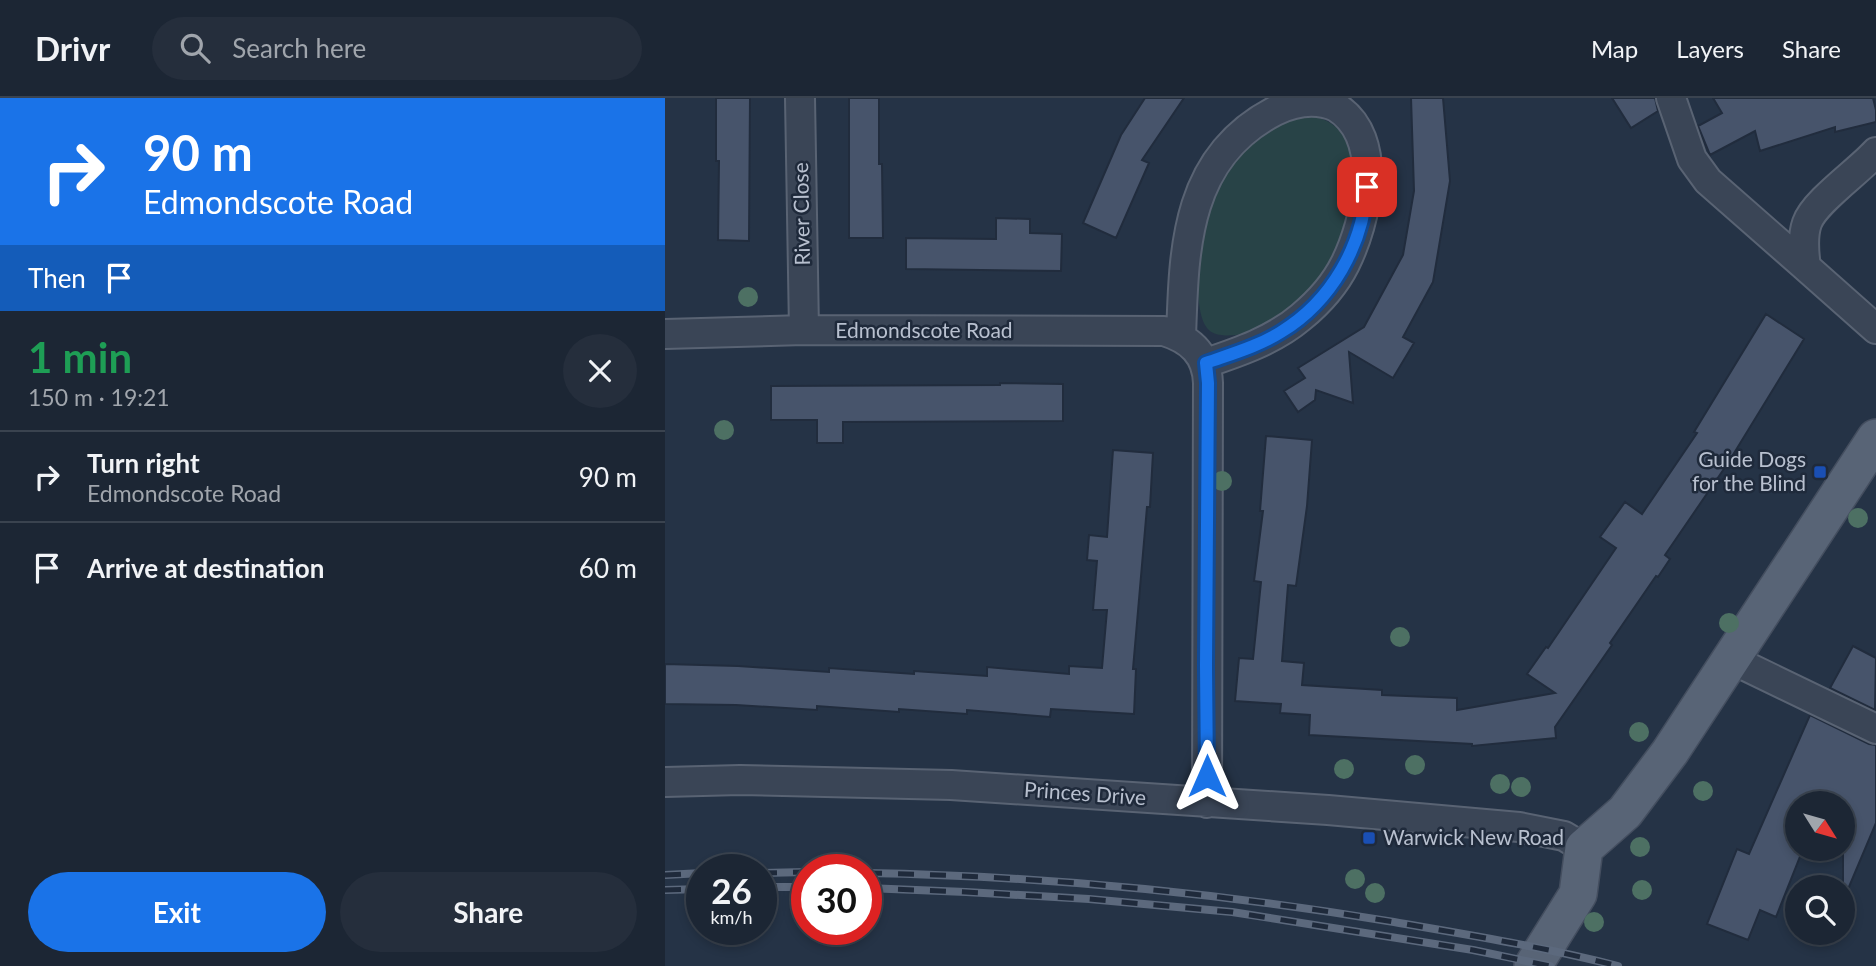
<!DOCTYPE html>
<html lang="en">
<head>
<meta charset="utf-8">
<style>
  :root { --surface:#1c2634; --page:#252e3c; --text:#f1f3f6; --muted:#a0a5ac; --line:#3a434f; --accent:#1a73e8 }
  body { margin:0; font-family:Lato,sans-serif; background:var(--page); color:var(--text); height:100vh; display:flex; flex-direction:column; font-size:26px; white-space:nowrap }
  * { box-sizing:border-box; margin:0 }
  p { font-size:23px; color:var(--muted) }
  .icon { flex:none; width:38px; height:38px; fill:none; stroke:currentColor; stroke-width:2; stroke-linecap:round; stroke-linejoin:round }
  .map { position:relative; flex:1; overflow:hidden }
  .side { display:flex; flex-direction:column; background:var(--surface); width:665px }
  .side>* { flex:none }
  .banner { background:#1a73e8; color:#fff; overflow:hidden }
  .needle { width:46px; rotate:127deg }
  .fabs { position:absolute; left:1120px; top:693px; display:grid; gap:14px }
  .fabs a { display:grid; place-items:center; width:70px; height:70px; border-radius:50%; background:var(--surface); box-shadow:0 4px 10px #0003,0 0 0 2px var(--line); font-size:35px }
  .speed { position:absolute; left:21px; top:756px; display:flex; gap:14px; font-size:35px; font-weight:700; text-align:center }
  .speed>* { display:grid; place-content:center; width:91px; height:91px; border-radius:50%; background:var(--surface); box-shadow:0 4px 10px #0003,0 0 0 2px var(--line); line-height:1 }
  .speed small { font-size:18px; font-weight:400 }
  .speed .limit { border:10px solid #d22; background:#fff; color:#111 }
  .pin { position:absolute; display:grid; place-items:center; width:60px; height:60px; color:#fff; margin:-30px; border-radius:14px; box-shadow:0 4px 10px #0006 }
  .me { position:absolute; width:77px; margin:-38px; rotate:0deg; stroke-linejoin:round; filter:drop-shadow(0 0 5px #0008) }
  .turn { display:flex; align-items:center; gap:24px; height:147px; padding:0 28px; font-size:32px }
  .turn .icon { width:91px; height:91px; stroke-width:2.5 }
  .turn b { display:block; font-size:49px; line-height:60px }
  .then { display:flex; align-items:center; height:66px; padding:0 28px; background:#0003; gap:14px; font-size:26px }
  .round { display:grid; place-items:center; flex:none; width:74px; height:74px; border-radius:37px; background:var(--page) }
  .head { display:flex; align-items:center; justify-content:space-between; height:119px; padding:0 28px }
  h1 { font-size:42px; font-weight:700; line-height:52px; color:#1e9e55 }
  .action { display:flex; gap:14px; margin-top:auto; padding:14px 28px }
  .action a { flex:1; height:80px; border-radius:42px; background:var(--accent); color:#fff; font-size:28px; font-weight:700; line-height:80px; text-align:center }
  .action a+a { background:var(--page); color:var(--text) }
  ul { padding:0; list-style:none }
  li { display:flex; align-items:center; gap:21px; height:91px; padding:0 28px; border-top:2px solid var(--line) }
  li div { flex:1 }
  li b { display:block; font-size:26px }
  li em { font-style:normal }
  header { display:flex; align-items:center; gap:42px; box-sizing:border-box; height:98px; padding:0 35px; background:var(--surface); border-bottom:2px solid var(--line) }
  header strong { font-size:33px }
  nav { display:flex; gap:38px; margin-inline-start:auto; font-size:24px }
  .search { width:490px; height:63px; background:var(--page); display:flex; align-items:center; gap:18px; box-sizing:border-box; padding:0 24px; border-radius:38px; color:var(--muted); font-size:26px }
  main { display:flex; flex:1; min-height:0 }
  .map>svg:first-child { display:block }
  .green { fill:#284347 }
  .building { fill:#47546b; stroke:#212c3d; stroke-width:2 }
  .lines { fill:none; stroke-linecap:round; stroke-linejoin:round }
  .minor-casing { stroke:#596373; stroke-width:32 }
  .major-casing { stroke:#444e5f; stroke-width:40 }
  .minor { stroke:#3a4556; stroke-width:28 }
  .major { stroke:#586476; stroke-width:37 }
  .rail-casing { stroke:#5c697d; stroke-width:8 }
  .rail { stroke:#1f2a3b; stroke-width:5; stroke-dasharray:16; stroke-linecap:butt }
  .tree { fill:#4d7063 }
  .route-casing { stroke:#114b97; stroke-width:18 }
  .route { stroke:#1a73e8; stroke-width:12 }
  .transit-dot { fill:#1a4fb4; stroke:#1f2a3b; stroke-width:2.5 }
  .labels { text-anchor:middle; stroke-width:5; stroke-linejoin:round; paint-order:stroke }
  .street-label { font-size:21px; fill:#b8c0cf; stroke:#1f2a3b }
  .poi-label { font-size:21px; fill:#b8c0cf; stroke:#1f2a3b; text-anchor:end }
</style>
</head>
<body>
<header>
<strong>Drivr</strong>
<div class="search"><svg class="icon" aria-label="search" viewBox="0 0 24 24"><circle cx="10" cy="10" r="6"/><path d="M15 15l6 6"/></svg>Search here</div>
<nav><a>Map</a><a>Layers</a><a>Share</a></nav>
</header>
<main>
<section class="side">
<div class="banner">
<div class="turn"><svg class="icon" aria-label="right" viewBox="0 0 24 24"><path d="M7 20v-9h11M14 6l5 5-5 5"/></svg><div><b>90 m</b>Edmondscote Road</div></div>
<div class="then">Then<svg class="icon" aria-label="arrive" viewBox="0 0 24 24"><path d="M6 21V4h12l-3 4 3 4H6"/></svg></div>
</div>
<div class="head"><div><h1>1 min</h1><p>150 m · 19:21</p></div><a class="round"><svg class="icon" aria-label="close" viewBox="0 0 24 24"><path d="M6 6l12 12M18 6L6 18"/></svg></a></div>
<ul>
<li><svg class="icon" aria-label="right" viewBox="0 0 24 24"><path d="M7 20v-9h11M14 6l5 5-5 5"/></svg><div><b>Turn right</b><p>Edmondscote Road</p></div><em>90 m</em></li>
<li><svg class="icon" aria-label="arrive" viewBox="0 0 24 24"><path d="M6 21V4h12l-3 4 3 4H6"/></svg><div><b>Arrive at destination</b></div><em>60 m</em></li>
</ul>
<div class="action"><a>Exit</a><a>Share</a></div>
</section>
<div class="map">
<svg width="1211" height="868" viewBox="0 0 1211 868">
  <rect width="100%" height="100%" fill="#253346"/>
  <!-- green -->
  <path class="green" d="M638 18C714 19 688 128 663 169 643 200 608 231 571 237 561 238 548 238 542 230 526 210 534 133 543 110 548 98 554 83 562 72 571 57 596 34 612 26 620 22 630 20 638 18Z"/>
  <!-- building -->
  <path class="building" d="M51 0H85L84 143 53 142 54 63H51Z
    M184 0H214V66H217L218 140H184Z
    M480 0H519L477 62 484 65 451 140 418 125 456 37Z
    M746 0H778L785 83 768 184 738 239 749 245 728 280 684 254 688 305 651 292 650 302 633 314 619 293 640 280 633 270 699 229 738 157 749 93Z
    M947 0H990L993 13 966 30Z
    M1048 0H1208L1211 12V24L1170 34V29L1095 53 1090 33 1045 57 1033 28 1057 15Z
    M331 120 365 121V135L397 136 396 173 241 171V140L331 141Z
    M1101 216 1139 241 1063 365 1000 457 1005 461 993 479 991 478 945 545 947 547 890 629 891 640 807 648V646L644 637 645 617 615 615 616 606 570 603 574 560 588 561 596 484 589 483 598 413H595L601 338 647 342 642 408 631 488 623 487 617 563 639 565 637 587 717 592V597L792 600V612L890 595 862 576 881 549 883 550 951 450 935 439 960 404 977 416 1032 335 1029 334Z
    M335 285 398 286V323L178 324V345H152V322H106V288L335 287Z
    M448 352 488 355 485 409H482L468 571H471L469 616 386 611 385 619 302 612V616L234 611V614L152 608V612L71 607 0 606V566L73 568 164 574V570L249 576V573L322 578V569L404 576V568L437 570 442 512H428L432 463 422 462 424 437 442 439Z
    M1188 548 1211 560 1210 612 1165 590Z
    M1145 617 1204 646 1211 647V725L1178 803V705H1132V751H1138L1111 819 1095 812 1083 842 1042 826 1072 751 1084 756Z"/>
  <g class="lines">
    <!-- minor casing -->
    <g class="minor-casing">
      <path id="minor" d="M135 0 139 232
        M1006 0 1027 61 1043 83 1141 169
        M1211 54C1194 73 1149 104 1142 125 1137 139 1139 155 1141 169L1211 231
        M0 236 139 232 499 233C525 241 542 256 543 285L542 705
        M516 240C519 152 519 60 610 13 629 4 651 0 671 9 721 40 701 124 680 166 670 186 653 205 636 219 609 242 574 254 541 265
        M1066 561 1211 631
        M0 684 75 682 286 687 663 712 854 729 899 738 919 750"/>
    </g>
    <!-- major casing -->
    <g class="major-casing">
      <path id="major" d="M868 868 913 796 919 750 960 714 1005 654 1211 340"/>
    </g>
    <!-- minor -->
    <use href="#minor" class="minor"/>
    <!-- major -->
    <use href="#major" class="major"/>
    <!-- rail casing -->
    <g class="rail-casing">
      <path id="rail" d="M96 775 142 774
        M201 775C379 778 554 795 729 824 804 837 879 849 953 868
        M0 777 37 775
        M96 789H142
        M201 790 301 794 424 801 567 814 808 852 885 868
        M0 792 37 791"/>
    </g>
    <!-- rail -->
    <use href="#rail" class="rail"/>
  </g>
  <!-- trees -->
  <g class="tree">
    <circle cx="83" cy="199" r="10"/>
    <circle cx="59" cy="332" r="10"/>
    <circle cx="557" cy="383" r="10"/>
    <circle cx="1193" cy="420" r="10"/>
    <circle cx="1064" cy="525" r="10"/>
    <circle cx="735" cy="539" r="10"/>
    <circle cx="974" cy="634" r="10"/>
    <circle cx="750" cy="667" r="10"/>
    <circle cx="679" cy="671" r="10"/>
    <circle cx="835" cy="686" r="10"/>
    <circle cx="856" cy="689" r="10"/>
    <circle cx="1038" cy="693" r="10"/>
    <circle cx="975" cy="749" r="10"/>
    <circle cx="690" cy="781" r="10"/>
    <circle cx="977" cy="792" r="10"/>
    <circle cx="710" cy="795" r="10"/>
    <circle cx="929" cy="824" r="10"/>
  </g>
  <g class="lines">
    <!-- route casing -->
    <g class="route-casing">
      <path id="route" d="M542 678 541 568 543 285 541 265C566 256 594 248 616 234 667 203 698 147 702 89"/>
    </g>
    <!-- route -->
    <use href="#route" class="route"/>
  </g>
  <!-- markers -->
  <g class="transit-dot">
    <rect x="1148" y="367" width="14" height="14" rx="3.5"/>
    <rect x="697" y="733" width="14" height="14" rx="3.5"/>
  </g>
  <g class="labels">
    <!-- street labels -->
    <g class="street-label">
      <text transform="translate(137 116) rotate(-91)" y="7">River Close</text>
      <text x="259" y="240">Edmondscote Road</text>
      <text transform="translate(420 696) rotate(4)" y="7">Princes Drive</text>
    </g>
    <!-- poi labels -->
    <g class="poi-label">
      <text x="1141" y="369">Guide Dogs<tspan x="1141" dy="24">for the Blind</tspan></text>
      <text x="718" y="747" text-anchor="start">Warwick New Road</text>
    </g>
  </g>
</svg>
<div class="fabs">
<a><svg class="needle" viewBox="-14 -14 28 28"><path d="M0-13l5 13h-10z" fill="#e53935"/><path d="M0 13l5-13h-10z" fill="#a0a5ac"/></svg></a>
<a><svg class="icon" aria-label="search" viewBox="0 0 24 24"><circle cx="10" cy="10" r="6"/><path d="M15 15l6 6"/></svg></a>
</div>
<div class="speed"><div>26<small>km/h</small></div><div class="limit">30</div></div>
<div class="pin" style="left:702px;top:89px;background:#d93025"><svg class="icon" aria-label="arrive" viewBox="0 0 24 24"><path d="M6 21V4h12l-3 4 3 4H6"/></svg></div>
<svg class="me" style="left:542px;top:678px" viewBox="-20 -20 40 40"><path d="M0-17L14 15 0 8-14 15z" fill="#1a73e8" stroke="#fff" stroke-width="4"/></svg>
</div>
</main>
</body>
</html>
